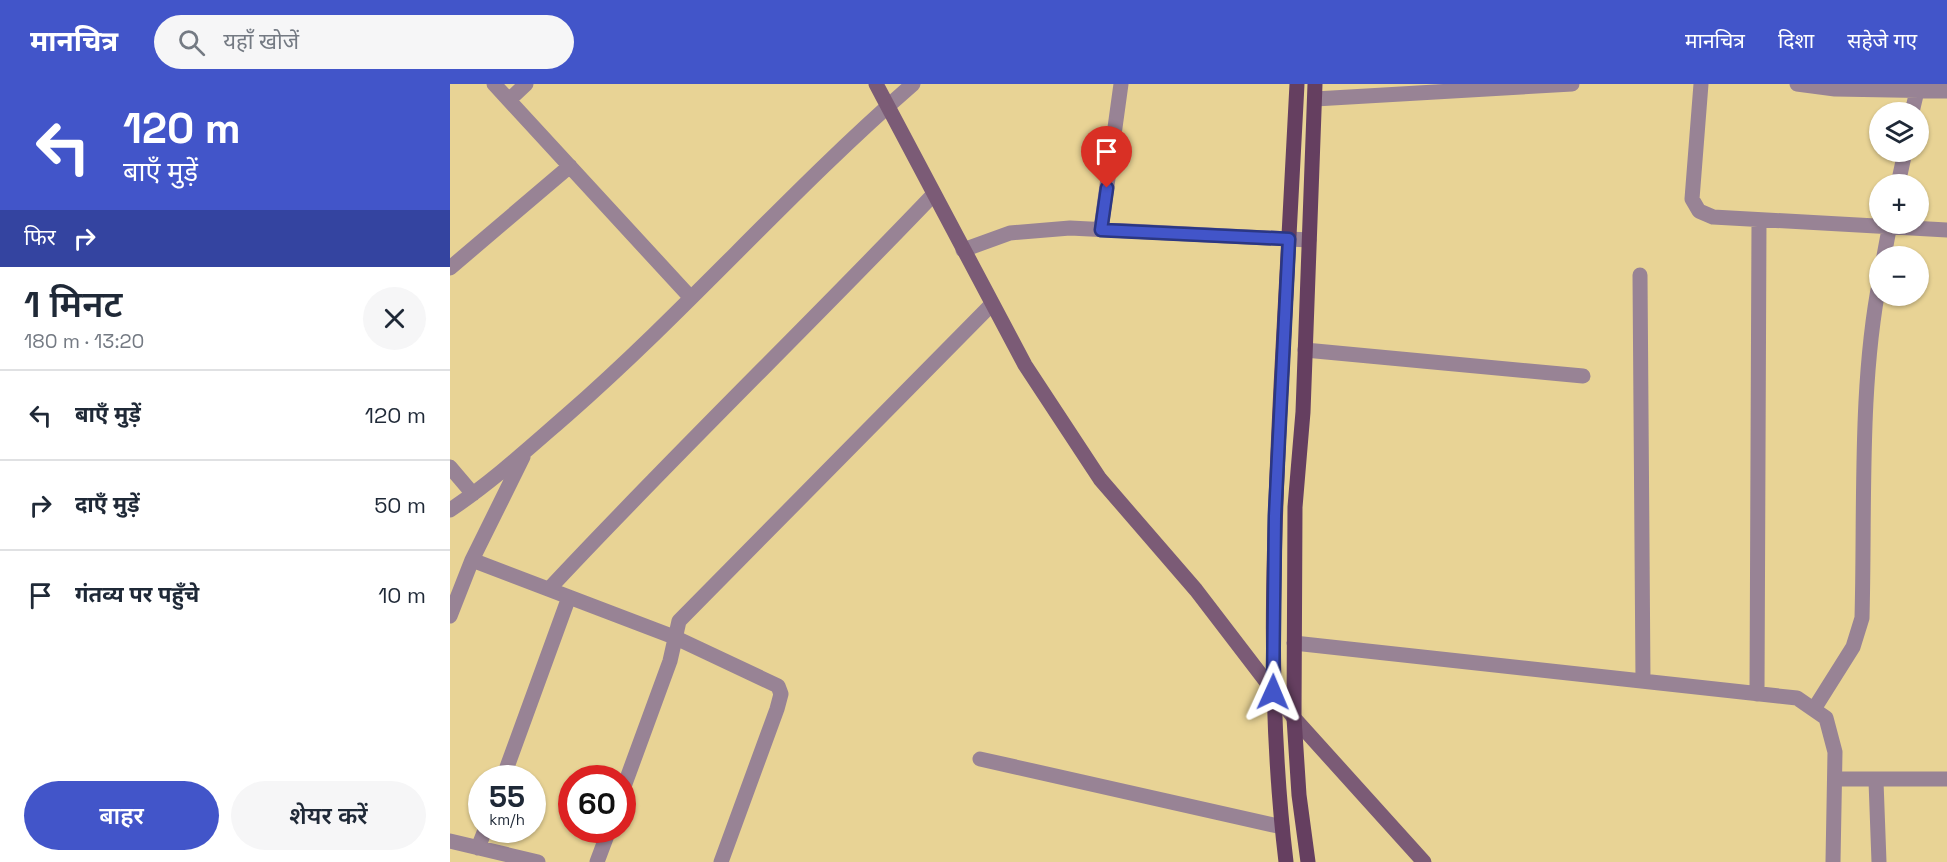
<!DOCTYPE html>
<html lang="hi">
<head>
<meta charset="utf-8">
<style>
  :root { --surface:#fff; --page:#f6f6f7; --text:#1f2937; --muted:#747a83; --line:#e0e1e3; --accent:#4255c9 }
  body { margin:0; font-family:"Space Grotesk","Noto Sans Devanagari",sans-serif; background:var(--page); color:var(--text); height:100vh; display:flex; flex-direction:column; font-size:22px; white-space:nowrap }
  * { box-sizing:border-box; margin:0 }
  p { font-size:20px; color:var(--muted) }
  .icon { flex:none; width:33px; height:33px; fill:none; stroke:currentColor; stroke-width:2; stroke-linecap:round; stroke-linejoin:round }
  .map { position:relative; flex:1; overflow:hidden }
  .sheet { display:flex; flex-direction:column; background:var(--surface); width:450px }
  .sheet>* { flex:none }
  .banner { background:#4255c9; color:#fff; overflow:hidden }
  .buttons { position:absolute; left:1419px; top:18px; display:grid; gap:12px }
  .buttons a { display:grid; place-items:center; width:60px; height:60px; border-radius:50%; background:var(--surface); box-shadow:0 2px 4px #0004; font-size:30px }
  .speed { position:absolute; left:18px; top:681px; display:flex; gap:12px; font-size:30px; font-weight:700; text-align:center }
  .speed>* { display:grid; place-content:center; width:78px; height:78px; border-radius:50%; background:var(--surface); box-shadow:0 2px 4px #0004; line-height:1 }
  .speed small { font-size:15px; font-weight:400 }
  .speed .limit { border:9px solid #d22; background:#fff; color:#111 }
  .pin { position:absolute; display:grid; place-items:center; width:51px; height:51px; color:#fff; margin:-62px -26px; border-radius:50% 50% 50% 0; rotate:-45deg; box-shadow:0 0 6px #0007 }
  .pin .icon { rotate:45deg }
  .me { position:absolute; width:66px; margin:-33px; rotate:1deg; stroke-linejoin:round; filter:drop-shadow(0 0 4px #0008) }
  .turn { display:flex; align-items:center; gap:21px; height:126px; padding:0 24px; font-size:27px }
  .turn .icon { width:78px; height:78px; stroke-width:2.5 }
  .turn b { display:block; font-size:42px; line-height:51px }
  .then { display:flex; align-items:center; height:57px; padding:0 24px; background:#0003; gap:12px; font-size:22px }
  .round { display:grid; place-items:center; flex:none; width:63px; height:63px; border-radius:32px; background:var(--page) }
  .overview { display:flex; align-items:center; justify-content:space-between; height:102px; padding:0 24px }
  h1 { font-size:36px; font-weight:600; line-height:45px }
  .action { display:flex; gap:12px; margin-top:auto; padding:12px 24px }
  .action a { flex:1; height:69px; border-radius:36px; background:var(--accent); color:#fff; font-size:24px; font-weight:600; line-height:69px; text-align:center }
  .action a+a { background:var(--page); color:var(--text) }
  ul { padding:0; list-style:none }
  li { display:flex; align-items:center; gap:18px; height:90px; padding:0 24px; border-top:2px solid var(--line) }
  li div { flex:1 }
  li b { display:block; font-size:22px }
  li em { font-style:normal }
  header { display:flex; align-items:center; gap:36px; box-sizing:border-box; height:84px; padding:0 30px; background:var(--accent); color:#fff }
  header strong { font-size:28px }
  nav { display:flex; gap:33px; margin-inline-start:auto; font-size:21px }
  .search { width:420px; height:54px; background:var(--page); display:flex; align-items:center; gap:15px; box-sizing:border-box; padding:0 21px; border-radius:33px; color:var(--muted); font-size:22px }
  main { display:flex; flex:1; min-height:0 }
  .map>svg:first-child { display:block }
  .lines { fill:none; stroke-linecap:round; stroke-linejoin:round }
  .street { stroke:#988395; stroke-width:15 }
  .secondary { stroke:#7b5b76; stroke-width:15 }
  .primary { stroke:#653f60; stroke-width:15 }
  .route-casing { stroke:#2b3783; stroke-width:15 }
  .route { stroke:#4255c9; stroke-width:10 }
</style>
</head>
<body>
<header>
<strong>मानचित्र</strong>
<div class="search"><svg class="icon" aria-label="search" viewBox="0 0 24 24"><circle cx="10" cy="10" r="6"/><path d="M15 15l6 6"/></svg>यहाँ खोजें</div>
<nav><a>मानचित्र</a><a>दिशा</a><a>सहेजे गए</a></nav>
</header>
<main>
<section class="sheet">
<div class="banner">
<div class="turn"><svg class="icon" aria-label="left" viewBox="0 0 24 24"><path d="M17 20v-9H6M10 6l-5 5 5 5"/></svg><div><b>120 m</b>बाएँ मुड़ें</div></div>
<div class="then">फिर<svg class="icon" aria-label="right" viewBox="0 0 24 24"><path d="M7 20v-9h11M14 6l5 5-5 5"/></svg></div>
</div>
<div class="overview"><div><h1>1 मिनट</h1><p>180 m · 13:20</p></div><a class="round"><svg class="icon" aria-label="close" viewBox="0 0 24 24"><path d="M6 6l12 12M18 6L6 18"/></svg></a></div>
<ul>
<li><svg class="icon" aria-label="left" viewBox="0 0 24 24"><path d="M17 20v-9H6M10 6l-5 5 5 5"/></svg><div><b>बाएँ मुड़ें</b></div><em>120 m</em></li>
<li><svg class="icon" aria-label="right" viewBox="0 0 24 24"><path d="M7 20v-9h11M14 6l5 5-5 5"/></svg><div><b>दाएँ मुड़ें</b></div><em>50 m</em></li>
<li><svg class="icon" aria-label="arrive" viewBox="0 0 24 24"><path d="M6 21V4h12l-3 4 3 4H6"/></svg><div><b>गंतव्य पर पहुँचे</b></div><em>10 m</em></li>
</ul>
<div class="action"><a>बाहर</a><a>शेयर करें</a></div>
</section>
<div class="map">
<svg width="1497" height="778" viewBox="0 0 1497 778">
  <rect width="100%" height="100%" fill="#e8d395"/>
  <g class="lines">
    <!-- street -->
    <path class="street" d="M44 0 241 214
      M1251 0 1242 115 1249 127 1263 133 1497 146
      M1347 0 1385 5 1497 7
      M865 15 1122 0
      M59 16 76 0
      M1462 28 1467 7
      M1448 100 1455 68
      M651 145 671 0
      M513 166 560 149 620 144 859 156
      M1434 172 1440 140
      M0 184 120 82
      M1190 191 1193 597
      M855 266 1133 292
      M0 383 23 410
      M0 426C42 398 79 364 117 331 237 226 342 105 463 0
      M22 476 224 553 328 602 331 610 327 625 271 778
      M99 505C224 371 356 244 483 111
      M0 532 22 476 73 373
      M844 559 1347 614 1376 634 1385 668 1383 778
      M1307 610 1309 136
      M1364 625 1403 563 1412 534C1415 424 1409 301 1430 195
      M530 675 832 743
      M53 694 119 513
      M1385 695H1497
      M1426 697 1429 778
      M172 708 220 577 229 537 542 220
      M0 757 88 778
      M28 764 35 746
      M147 778 159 746"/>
    <!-- secondary -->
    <path class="secondary" d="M426 0 575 281 650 395 746 506 844 634 974 778"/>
    <!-- primary -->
    <path class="primary" d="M836 778C817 620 823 462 831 303 836 202 842 101 847 0
      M858 778 849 711 844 634 845 423 853 328 865 0"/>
  </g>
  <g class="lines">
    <!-- route casing -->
    <g class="route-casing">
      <path id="route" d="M657 104 651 146 839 155 825 432 823 608"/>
    </g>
    <!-- route -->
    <use href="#route" class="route"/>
  </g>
</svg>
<div class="buttons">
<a><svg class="icon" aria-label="layers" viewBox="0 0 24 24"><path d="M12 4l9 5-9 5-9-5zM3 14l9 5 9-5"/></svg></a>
<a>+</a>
<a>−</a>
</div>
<div class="speed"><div>55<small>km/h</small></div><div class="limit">60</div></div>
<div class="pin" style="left:657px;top:104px;background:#d93025"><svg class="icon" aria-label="arrive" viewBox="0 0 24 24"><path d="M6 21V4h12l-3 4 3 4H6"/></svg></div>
<svg class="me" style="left:823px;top:608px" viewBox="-20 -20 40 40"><path d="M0-17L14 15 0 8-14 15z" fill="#4255c9" stroke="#fff" stroke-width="4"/></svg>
</div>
</main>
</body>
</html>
